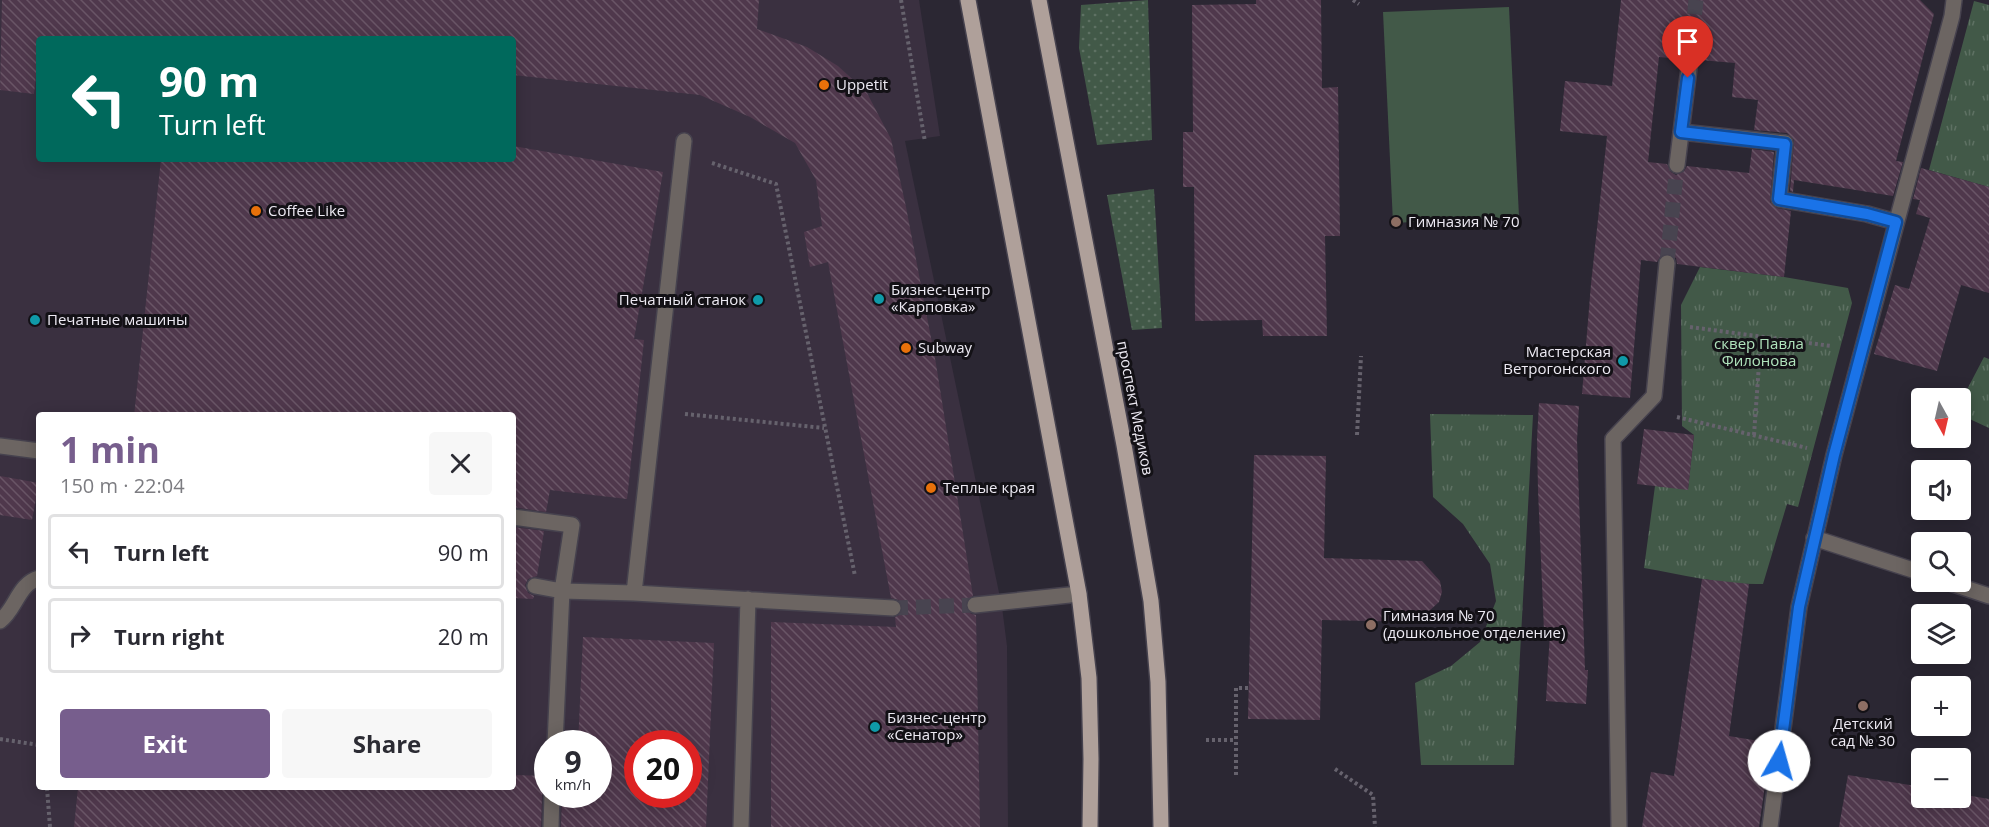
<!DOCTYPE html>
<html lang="en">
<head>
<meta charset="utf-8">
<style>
  :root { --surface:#fff; --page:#f7f7f7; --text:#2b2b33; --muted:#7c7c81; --line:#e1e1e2; --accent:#775e8d }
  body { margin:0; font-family:"Open Sans",sans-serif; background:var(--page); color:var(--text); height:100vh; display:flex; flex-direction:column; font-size:22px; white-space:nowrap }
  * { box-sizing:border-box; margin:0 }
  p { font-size:20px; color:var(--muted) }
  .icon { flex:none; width:33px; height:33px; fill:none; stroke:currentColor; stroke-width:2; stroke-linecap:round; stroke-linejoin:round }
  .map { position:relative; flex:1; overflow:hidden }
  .sheet { position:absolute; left:36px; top:412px; width:480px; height:378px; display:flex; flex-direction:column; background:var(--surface); border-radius:6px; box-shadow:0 3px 15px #0003 }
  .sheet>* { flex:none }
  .banner { position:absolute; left:36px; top:36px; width:480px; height:126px; border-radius:6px; box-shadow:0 3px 15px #0003; background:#00695c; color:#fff; overflow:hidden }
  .needle { width:39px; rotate:172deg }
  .buttons { position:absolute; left:1911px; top:388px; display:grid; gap:12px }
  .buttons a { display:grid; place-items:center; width:60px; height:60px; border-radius:6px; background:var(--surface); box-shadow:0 3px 15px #0003; font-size:30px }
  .speed { position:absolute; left:534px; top:730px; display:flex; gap:12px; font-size:30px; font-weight:700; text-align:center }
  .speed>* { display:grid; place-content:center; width:78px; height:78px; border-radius:50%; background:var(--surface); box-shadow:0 3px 15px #0003; line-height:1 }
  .speed small { font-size:15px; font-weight:400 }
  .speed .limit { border:9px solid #d22; background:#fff; color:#111 }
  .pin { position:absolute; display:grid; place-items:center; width:51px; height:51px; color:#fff; margin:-62px -26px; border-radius:50% 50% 50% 0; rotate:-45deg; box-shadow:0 0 6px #0007 }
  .pin .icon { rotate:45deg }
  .me { position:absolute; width:66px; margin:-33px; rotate:7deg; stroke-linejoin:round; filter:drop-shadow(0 0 4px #0008) }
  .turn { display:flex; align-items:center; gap:21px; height:126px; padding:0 24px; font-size:27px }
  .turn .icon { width:78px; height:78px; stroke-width:2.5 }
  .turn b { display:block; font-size:42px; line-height:51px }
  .round { display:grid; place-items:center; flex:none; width:63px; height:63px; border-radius:6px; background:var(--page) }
  .head { display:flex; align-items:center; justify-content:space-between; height:102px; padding:0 24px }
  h1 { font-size:36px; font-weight:700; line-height:45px; color:var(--accent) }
  .cta { display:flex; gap:12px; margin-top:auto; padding:12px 24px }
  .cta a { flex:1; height:69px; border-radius:6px; background:var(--accent); color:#fff; font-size:24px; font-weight:700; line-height:69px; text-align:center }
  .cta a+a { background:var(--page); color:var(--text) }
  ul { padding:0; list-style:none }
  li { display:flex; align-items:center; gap:18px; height:75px; margin:0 12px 9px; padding:0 12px; border:3px solid var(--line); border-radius:6px }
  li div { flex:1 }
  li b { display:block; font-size:22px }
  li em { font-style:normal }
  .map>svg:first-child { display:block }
  .commercial { fill:#3a3040; fill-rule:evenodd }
  .grass { fill:url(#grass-dots) }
  .park { fill:url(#park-tufts) }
  .garden { fill:#425948 }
  .building { fill:url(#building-back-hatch); fill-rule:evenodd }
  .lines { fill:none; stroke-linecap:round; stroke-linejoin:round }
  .minor-tunnel { stroke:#484450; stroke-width:15; stroke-dasharray:15 8; stroke-linecap:butt }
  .minor-casing { stroke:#46424e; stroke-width:18 }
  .major-casing { stroke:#46424e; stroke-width:18 }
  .path { stroke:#66626d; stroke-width:4; stroke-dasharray:3 3; stroke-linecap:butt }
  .minor { stroke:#6c6562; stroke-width:15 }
  .major { stroke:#afa09a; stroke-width:15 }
  .route-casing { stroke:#114b97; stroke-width:15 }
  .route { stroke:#1a73e8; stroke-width:10 }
  .food-dot { fill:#e8710a; stroke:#131116; stroke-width:2 }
  .education-dot { fill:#8d6e63; stroke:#131116; stroke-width:2 }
  .culture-dot { fill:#0f9aa8; stroke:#131116; stroke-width:2 }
  .labels { text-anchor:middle; stroke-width:6; stroke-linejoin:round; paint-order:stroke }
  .poi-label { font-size:15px; fill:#edeaf3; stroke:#131116; text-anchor:start }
  .park-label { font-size:15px; fill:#b0e3bc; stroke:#131116 }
  .street-label { font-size:15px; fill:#edeaf3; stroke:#131116 }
</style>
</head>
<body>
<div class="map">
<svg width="1989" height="827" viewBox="0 0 1989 827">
  <defs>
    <pattern id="grass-dots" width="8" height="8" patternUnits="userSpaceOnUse" patternTransform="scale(1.5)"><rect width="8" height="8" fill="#425948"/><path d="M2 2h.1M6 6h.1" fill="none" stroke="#5e7163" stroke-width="1.8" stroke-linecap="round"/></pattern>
    <pattern id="park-tufts" width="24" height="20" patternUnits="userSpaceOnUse" patternTransform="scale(1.5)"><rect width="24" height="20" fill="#425948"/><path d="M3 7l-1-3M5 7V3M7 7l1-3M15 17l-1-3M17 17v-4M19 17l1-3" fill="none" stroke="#5e7163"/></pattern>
    <pattern id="building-back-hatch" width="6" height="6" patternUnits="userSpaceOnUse" patternTransform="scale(1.5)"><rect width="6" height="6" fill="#4f384c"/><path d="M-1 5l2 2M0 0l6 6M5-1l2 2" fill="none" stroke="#695566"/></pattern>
  </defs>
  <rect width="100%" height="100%" fill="#2b2733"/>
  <!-- commercial -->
  <path class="commercial" d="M0 0H919L940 136 905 141 1002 607 1007 646 1008 827H0ZM39 39H513V159H39ZM39 416H513V788H39ZM548 744H598V795H548ZM638 744H688V795H638Z"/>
  <!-- grass -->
  <path class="grass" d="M1148 0 1152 140 1097 145 1079 48 1081 5Z
    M1154 189 1162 328 1132 330 1107 195Z"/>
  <!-- park -->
  <path class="park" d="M1974 1 1989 5V187L1929 170Z
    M1700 267 1784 277 1848 288 1852 303 1798 507 1787 504 1763 584C1723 585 1683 575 1644 568L1655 486 1688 489 1694 435 1682 426 1681 305Z
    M1984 357 1989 359V428L1961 415V401Z
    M1430 414 1533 415 1514 765H1421L1415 683 1451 666 1480 642 1496 601 1490 564 1463 524 1433 497Z"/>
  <!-- garden -->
  <path class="garden" d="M1509 7 1519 217 1393 223 1383 12Z"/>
  <!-- building -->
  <path class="building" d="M2 0H759L757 29 807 47 838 66 867 93 891 139 906 207 936 364 973 596 966 601 965 607 971 614 976 615 980 827H771V622L896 627 895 617 901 614 903 608 899 600 891 598 828 262 810 267 804 232 822 226 816 180 795 143 750 117 700 95 513 75V39H39V66H37L34 94 0 90Z
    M1256 0H1321L1322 88 1338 87 1340 236H1325L1327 336H1263L1262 320 1195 321 1194 187H1183V132H1193L1192 5 1256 4Z
    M1621 0H1920L1934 14 1896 161 1903 162 1893 196 1794 180 1793 192 1790 191 1794 140 1787 133 1754 130 1758 100 1732 97 1735 63 1700 60 1696 53 1691 50 1683 54 1680 59 1659 57 1648 162 1667 164 1671 172 1676 175 1684 171 1687 166 1749 173 1752 149 1774 152 1770 202 1777 208 1791 211 1784 277 1677 264 1676 258 1669 253 1662 254 1657 262 1641 260 1630 398 1582 394 1591 284 1607 136 1560 131 1565 81 1612 86Z
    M513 146 663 172 634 339 644 340 627 499 550 490 546 512 513 507V416H134L161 159H513Z
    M1921 168 1989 187V293L1961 285 1937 371 1874 354 1895 285 1909 289 1930 218 1916 214 1920 200 1913 199Z
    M1539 403 1579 406 1577 440 1585 670H1588L1586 704 1546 701 1550 631H1544L1538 490 1537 439Z
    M1644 429 1694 435 1688 490 1637 484Z
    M1254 455 1326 456 1324 558 1422 561 1440 581 1442 592 1439 602 1417 622 1322 620 1320 720 1248 719Z
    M0 476 39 483 32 520 0 515Z
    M513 527 544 531 537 576 528 579 525 585 528 593 534 596 533 599 513 598Z
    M1702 579 1749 584 1729 736 1771 743 1759 827H1642L1651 772 1674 776Z
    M583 637 714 643 706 827H561L562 795H598V744H578ZM638 744H688V795H638Z
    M513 775 548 776V786L542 795 541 827H74L78 788H513Z
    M1848 775 1922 787V798H1960V794L1989 799V827H1839Z"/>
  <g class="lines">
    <!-- minor-tunnel -->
    <path class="minor-tunnel" d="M1690 60 1696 0
      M1667 263 1677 165
      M893 608 975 605"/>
    <!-- minor casing -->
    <g class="minor-casing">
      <path id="minor" d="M1681 132 1785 143 1779 199 1867 214 1896 222
        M1677 165 1690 60
        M0 446 39 451
        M513 517 572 525 562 591 535 586
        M1814 538 1922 573
        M1947 582 1989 596
        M634 593 684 141
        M975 605 1079 594
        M0 621C16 609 18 584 39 578
        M555 744 562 591 634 593 893 608
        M551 827 552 795
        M741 827 748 599
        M1619 827 1613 439 1654 396 1667 263
        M1770 827 1799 607 1834 455 1952 16 1954 0"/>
    </g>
    <!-- major casing -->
    <g class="major-casing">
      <path id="major" d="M968 0 1079 594 1089 678 1091 759 1090 827
        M1039 0 1124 445 1151 601 1158 682 1161 827"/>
    </g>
    <!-- path -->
    <path class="path" d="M901 0 925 142
      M1353 0 1359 4
      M712 163 776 184 855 576
      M1690 327 1831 346
      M685 414 824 428
      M1677 417 1807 448
      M1357 435 1361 356
      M1754 435 1761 336
      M0 739 39 745
      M1206 740H1236
      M1335 769 1373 795 1375 827
      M1236 775V688H1249
      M47 788 50 827"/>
    <!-- minor -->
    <use href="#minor" class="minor"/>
    <!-- major -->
    <use href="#major" class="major"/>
  </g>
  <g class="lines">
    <!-- route casing -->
    <g class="route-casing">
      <path id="route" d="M1688 78 1681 132 1785 144 1779 199 1867 214 1896 222 1834 455 1799 607 1779 761"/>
    </g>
    <!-- route -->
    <use href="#route" class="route"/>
  </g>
  <!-- markers -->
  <g class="food-dot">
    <circle cx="824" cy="85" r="6"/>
    <circle cx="256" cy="211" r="6"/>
    <circle cx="906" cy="348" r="6"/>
    <circle cx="931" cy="488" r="6"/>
  </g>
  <g class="education-dot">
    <circle cx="1396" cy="222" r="6"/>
    <circle cx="1371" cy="625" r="6"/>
    <circle cx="1863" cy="706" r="6"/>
  </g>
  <g class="culture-dot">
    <circle cx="879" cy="299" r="6"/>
    <circle cx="758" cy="300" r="6"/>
    <circle cx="35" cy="320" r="6"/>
    <circle cx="1623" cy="361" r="6"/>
    <circle cx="875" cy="727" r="6"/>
  </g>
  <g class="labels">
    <!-- poi labels -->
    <g class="poi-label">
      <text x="836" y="90">Uppetit</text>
      <text x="268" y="216">Coffee Like</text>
      <text x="1408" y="227">Гимназия № 70</text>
      <text x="891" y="295">Бизнес-центр<tspan x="891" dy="17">«Карповка»</tspan></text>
      <text x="746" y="305" text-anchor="end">Печатный станок</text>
      <text x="47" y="325">Печатные машины</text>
      <text x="918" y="353">Subway</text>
      <text x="1611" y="357" text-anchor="end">Мастерская<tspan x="1611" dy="17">Ветрогонского</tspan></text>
      <text x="943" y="493">Теплые края</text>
      <text x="1383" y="621">Гимназия № 70<tspan x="1383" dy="17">(дошкольное отделение)</tspan></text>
      <text x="887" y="723">Бизнес-центр<tspan x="887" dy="17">«Сенатор»</tspan></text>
      <text x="1863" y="729" text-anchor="middle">Детский<tspan x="1863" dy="17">сад № 30</tspan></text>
    </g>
    <!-- park labels -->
    <g class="park-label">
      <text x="1759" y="349">сквер Павла<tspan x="1759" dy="17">Филонова</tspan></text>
    </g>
    <!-- street labels -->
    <g class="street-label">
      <text transform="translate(1135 408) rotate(79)" y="5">проспект Медиков</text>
    </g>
  </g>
</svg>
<div class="buttons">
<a><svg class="needle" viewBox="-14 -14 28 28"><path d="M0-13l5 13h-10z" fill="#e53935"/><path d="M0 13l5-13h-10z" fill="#7c7c81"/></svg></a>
<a><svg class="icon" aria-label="sound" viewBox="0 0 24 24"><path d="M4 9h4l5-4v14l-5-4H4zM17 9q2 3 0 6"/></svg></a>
<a><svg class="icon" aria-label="search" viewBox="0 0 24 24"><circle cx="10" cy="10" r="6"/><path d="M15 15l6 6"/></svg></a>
<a><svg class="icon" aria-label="layers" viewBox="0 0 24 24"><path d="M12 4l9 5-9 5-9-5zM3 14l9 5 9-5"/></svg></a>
<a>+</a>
<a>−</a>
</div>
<div class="speed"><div>9<small>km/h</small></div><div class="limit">20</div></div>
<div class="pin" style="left:1688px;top:78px;background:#d93025"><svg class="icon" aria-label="arrive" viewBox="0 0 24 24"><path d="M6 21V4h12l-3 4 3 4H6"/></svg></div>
<svg class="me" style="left:1779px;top:761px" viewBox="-20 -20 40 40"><circle r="19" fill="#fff"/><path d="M0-13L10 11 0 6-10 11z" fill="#1a73e8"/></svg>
<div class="banner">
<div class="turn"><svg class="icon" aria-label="left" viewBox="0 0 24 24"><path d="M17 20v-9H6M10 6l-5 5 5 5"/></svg><div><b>90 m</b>Turn left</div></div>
</div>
<section class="sheet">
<div class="head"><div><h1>1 min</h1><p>150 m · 22:04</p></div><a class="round"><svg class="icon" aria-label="close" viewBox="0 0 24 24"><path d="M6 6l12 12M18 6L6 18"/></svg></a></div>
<ul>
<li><svg class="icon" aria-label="left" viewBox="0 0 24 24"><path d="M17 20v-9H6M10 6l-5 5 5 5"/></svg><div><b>Turn left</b></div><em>90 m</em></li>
<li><svg class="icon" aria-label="right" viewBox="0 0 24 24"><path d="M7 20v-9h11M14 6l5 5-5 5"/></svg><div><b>Turn right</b></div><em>20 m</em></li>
</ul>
<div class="cta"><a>Exit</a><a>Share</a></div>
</section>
</div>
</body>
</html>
